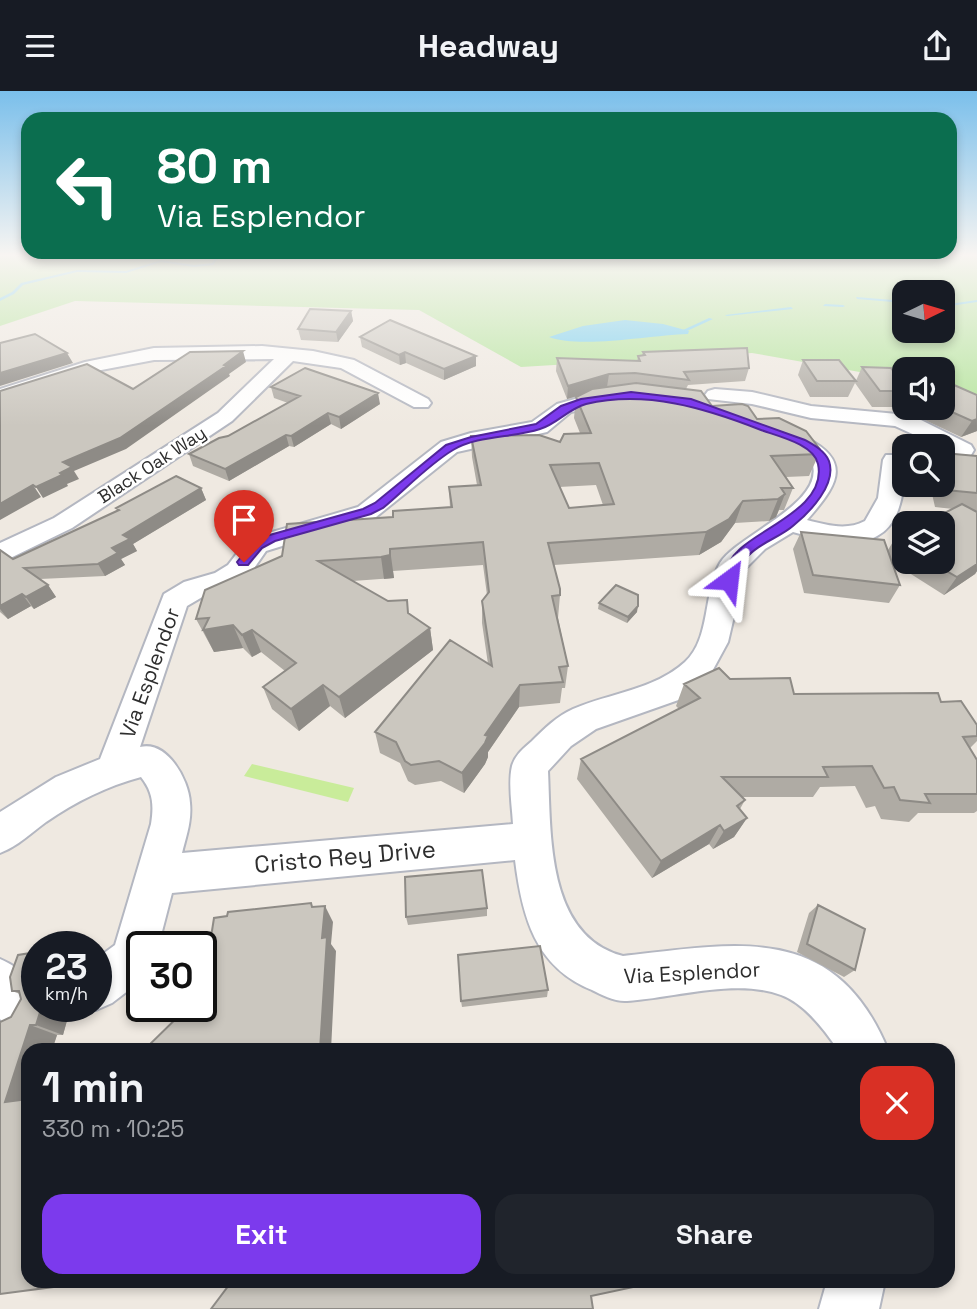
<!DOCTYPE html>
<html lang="en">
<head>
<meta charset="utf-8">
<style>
  :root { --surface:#171b24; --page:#20242c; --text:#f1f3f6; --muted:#9ea1a6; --accent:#7c3aed }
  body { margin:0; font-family:"Space Grotesk",sans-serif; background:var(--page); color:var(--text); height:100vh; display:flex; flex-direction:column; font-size:26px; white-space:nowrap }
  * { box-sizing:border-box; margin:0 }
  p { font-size:23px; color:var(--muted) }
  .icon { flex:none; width:38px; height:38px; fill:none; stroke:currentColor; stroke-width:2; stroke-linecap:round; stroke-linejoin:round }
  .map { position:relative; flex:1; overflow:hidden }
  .details { position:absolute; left:21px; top:952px; width:934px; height:245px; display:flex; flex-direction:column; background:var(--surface); border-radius:21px; box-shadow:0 4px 10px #0003 }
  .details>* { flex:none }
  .top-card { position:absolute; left:21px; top:21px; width:936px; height:147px; border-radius:21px; box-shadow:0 4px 10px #0003; background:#0b6e4f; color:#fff; overflow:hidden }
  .needle { width:46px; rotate:85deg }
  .buttons { position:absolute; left:892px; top:189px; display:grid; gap:14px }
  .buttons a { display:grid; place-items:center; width:63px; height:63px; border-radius:14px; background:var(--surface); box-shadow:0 4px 10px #0003; font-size:35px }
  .speed { position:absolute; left:21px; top:840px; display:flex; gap:14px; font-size:35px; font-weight:700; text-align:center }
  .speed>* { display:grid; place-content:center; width:91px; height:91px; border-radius:50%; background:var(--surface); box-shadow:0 4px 10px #0003; line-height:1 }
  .speed small { font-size:18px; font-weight:400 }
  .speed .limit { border:4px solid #111; border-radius:10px; background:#fff; color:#111 }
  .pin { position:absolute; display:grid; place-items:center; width:60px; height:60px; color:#fff; margin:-72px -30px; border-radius:50% 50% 50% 0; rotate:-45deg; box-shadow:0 0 7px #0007 }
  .pin .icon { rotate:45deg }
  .me { position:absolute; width:77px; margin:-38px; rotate:30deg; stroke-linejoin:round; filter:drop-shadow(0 0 5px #0008) }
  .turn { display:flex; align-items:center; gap:24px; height:147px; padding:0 21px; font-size:32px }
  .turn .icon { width:91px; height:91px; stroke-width:2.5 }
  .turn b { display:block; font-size:49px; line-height:60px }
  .round { display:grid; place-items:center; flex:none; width:74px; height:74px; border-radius:21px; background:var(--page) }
  .head { display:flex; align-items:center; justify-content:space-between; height:119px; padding:0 21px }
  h1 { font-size:42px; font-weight:600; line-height:52px }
  .button { display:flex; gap:14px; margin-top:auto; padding:14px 21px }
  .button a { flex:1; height:80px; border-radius:21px; background:var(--accent); color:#fff; font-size:28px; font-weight:600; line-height:80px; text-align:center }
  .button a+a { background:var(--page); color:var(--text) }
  header { display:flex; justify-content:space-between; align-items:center; height:91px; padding:0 21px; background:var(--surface); font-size:32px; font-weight:600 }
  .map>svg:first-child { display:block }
  .green { fill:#b6e59e; fill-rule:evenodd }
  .pitch { fill:#c9ec9a }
  .water { fill:#75cff0 }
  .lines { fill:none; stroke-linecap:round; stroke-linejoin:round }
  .stream { fill:#75cff0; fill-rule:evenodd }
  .minor-casing { stroke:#b4b7c1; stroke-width:4 }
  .minor { fill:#fff; fill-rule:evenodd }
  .wall { fill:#afaba4; fill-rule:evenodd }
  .shaded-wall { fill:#8e8b86 }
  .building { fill:#cbc7bf; stroke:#8e8b86; stroke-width:2; fill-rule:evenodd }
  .route { fill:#7c3aed; stroke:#51269a; stroke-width:2 }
  .labels { text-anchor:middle; stroke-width:5; stroke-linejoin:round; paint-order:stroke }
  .far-street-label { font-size:18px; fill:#2e2e2e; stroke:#fff }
  .street-label { font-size:21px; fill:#2e2e2e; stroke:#fff }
  .near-street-label { font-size:24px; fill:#2e2e2e; stroke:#fff }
</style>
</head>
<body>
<header><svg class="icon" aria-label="menu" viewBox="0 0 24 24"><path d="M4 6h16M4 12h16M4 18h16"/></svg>Headway<svg class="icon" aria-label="share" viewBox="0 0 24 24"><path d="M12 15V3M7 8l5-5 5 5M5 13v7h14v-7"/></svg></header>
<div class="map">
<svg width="977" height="1218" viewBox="0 0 977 1218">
  <rect width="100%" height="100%" fill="#efe9e1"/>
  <!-- green -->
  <path class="green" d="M0 164H977V306L943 296V278H905V289L752 262 521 276 419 219 75 210 0 235ZM905 201H943V240H905Z"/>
  <!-- pitch -->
  <path class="pitch" d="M252 673 354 697 348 711 244 685Z"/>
  <!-- water -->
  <path class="water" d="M625 229 663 233 689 240 688 243C651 244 581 258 549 246L583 235Z"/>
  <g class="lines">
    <!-- stream -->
    <path class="stream" d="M217 164H221L213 174 194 176 161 171 126 182 77 181 23 194 14 203 0 210V207L12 201 21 192 77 179 126 180 161 169 194 174 212 172Z
      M856 206 905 210V212L857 208Z
      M977 209V211L943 216V214Z
      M825 213 843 214 845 215 843 216 823 215Z
      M791 216 793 218 727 225 725 224Z
      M709 227 713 228 687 240 683 239Z"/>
    <!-- minor casing -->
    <g class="minor-casing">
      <path id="minor" d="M262 255 313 260 354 269 428 308 431 312 428 316H414L341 277 293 270 232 330 72 437 0 472V452L54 427 218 322 274 268 154 269 96 280 0 311V298L85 271 154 257Z
        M715 298 752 301 811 315 897 323 919 328 971 354 974 359 971 364 963 366 895 335 811 327 752 313 708 308 705 304 708 300Z
        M619 299 626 301 629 305 626 309 571 321 547 341 457 361 376 426 266 460 248 486 235 496 204 505 187 515 140 656C167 649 189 689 190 712 192 730 186 746 182 762L513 733C512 715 508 692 512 675 515 664 524 657 532 650 544 638 557 625 573 618 610 602 654 599 685 571 711 547 703 501 720 472 737 444 827 412 812 371 808 360 782 352 772 347L769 342 772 337C786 334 796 342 808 348 855 372 834 398 807 429 827 434 846 440 865 430L878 407 883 369 886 364H902L905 368C905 455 868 462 793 441L765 458 745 478 728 551 709 586 684 607 596 638 571 655 548 680C551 743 546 845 623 865 736 853 834 829 888 959H838C824 938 805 913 781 904 737 887 673 907 627 910 615 911 602 904 592 899 535 876 522 825 515 769L172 802 158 856H142V889L112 912 96 919 88 915H96V868L115 854 151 733C154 714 153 701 141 686 107 695 75 711 46 731 31 742 18 755 0 762V721L56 686 100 668 164 503 184 491 215 482 228 474 248 448 358 416 441 351 471 342 532 331 557 313 600 301Z
        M0 868C21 877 37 892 37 915H44L45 919 38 935 22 942 6 935 0 928Z
        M827 1190H885L879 1218H819Z"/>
    </g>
    <!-- minor -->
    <use href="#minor" class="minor"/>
  </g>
  <!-- wall -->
  <path class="wall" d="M351 220 353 230 338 251 301 249 298 238Z
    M360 246 476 265V275L444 289 406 272 400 274 362 256Z
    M643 261 749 277 745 290 688 294 686 298 712 315 757 328 819 357 817 361 819 363 809 385 786 386 793 397 784 419H779L776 426 769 430 735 432 721 451 699 464 554 474 560 504 558 527 568 575 565 597H562L560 612 519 616 488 661V666L485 673 464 702 441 690 415 694 408 690 400 672 380 662 375 641 488 573 482 532V510L487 504 483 474 393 480 394 487 353 490 430 537 433 559 345 627 330 615 299 640 272 618 263 596 285 580 261 561 252 566 243 557 214 561 196 528 393 426 450 417 449 396 477 394 472 366 471 345 560 351 580 342 574 327 576 306 578 305 567 308 556 280 557 267 637 270 638 265 642 264ZM596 394 603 414 569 417 559 396Z
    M803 269 856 290 848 306H810L798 284Z
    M862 276 905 294V311L902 316H872L855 292Z
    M271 296 380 313 341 338 331 333 294 356 289 355 229 390 193 375 189 363 228 345 288 312 274 307Z
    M977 304V340L961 346 910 322 913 317H943Z
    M943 362 977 365V480L975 483 944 504 892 471 900 494 889 512 804 502 793 458 801 441 888 459 894 449 905 443V471H943L953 418 935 416 930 394H943Z
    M201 397 206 409 133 453 137 460 121 468 125 474 105 485 40 488 48 494 56 506 34 518 31 515 8 528 0 521V459L13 468 118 420 116 417Z
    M599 512 637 521 627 532 598 518Z
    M730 588 794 603 941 611 977 634V650L970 657 977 669V720L974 722H918L909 731 881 728 875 715 866 717 855 695 820 696 813 706H742L745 709 740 718 747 727 734 746 713 758 709 753 652 787 577 688 581 668 679 618 676 615 684 593Z
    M818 814 855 879 844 886 797 861 809 822Z
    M487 817V825L408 834 406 826Z
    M37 861V915H71L63 944H57L52 959H28V1190H84L0 1203V931L11 926 21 908 20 903 12 900 10 886 18 864Z
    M548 899 547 906 462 916 461 910Z"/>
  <!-- shaded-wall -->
  <path class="shaded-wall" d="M351 220 353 230 338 251 336 241Z
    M243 260 246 271 229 283 230 285 126 358 74 380 79 388 67 393 68 395 43 407 36 396 60 382 63 371 224 274Z
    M405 261 406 272 400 274 399 264Z
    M67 262 73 272 0 295V282Z
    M476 265V275L444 289V278Z
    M609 283 607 296 567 308 568 295Z
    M378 302 380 313 341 338 339 326Z
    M328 322 331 333 294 356 291 345Z
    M977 328V340L961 346 972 330Z
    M286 344 289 355 229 390 225 378Z
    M33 394 41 406 0 429V413Z
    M201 397 206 409 133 453 137 460 121 468 125 474 105 485 98 473 123 444Z
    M785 403 776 426 769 430 778 408Z
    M743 410 735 432 721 451 699 464 706 441Z
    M390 458 394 487 384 488 381 466Z
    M977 473V480L975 483 944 504 957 486Z
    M48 494 56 506 34 518 26 506Z
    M22 503 31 515 8 528 0 518V515Z
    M638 515 637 521 627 532 628 526Z
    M233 534 243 557 214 561 203 539Z
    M430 537 433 559 345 627 339 606Z
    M252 539 261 561 252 566 242 544Z
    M323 594 330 615 299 640 291 618Z
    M520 594 519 616 488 661V666L485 673 464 702 462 682 485 644Z
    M747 727 734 746 713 758 724 740Z
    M720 734 709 753 652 787 661 770Z
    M325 815 333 831 331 853 336 860 331 959H320L322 847Z
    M42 915H71L63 944 36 934Z
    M30 934 57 944 52 959H28V1016L5 1011Z
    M54 1190H84L53 1196Z"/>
  <!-- building -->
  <path class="building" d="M310 218 351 220 336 241 298 238Z
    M390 229 476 265 444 278 405 261 399 264 360 246Z
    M35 243 67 262 0 282V252Z
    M747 257 749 277 684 281 689 289 635 282 609 283 568 295 557 267 640 270 638 265 645 264 643 261Z
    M243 260 224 274 226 275 120 347 63 371 72 376 60 382 62 384 36 396 33 394 0 413V300L87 273 133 298 190 261Z
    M803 269H839L856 290H817Z
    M862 276 891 277 905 294V300H880Z
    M305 277 378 302 339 326 328 322 291 345 286 344 225 378 189 363 219 347 228 345 300 305 271 296Z
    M636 292 701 300 712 315 742 313 748 315 757 328 779 327 806 340 819 357H814L819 363 771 365 793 397H781L785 403 778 408 743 410 729 428 706 441 548 452 560 498V504L552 505 568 575 559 576 563 591 520 594 485 644 488 645 485 652 462 682 439 670 411 674 405 670 396 651 375 641 450 549 492 575 482 510 489 501 483 451 390 458V464L381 466 318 470 388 510 407 509 408 522 430 537 339 606 323 594 291 618 263 596 296 572 252 539 242 544 233 534 203 539 209 527 196 528 205 499 282 465 287 433 393 426V420L452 416 449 396 481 394 471 345 539 344 560 351 564 343 591 342 576 306 592 298ZM599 372 614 413 569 417 550 374Z
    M954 294 977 304V328L972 330 943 317V298Z
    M943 362 977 365V402L946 399 943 389Z
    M176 385 201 397 123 444 130 448 112 457 118 462 98 473 24 477 48 494 26 506 22 503 0 515V459L13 468 119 419 116 417Z
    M962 413 977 421V473L957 486 931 471H943V432H925Z
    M801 441 884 449 900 494 813 484Z
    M905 443V455L894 449Z
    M616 494 638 504V515L628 526 599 512Z
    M719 577 730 588 790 587 794 603 938 602 941 611 961 610 977 634V645L963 646 977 669V703H925L930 712 900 709 894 696 884 697 872 675 823 676 828 686H722L745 709 737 715 747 727 724 740 720 734 661 770 581 668 700 607 684 593Z
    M482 779 487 817 406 826 405 786Z
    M311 812 312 816 325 815 322 847 327 846 320 959H144L189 915H201V872L203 859H209L214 827 227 825 228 821Z
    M818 814 865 838 855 879 807 853Z
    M540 855 548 899 461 910 458 864Z
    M37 861V915H42L36 934H30L5 1011 28 1008V1190H54L53 1196 0 1203V931L11 926 21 908 19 900H12L10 886 18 864Z
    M232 1190H637L638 1195 591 1205 593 1218H211Z"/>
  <!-- sky -->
  <linearGradient id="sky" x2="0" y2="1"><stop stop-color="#7abfeb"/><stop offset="0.49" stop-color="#f8f5f2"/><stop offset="1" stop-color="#f8f5f2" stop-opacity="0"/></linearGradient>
  <rect width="977" height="335" fill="url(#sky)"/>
  <!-- route -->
  <path class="route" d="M631 301 691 308 805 349C814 354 825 360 829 370 837 393 810 421 794 434 781 446 761 451 749 464 740 473 739 482 733 492H724L722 489C725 477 730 467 740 458 763 436 827 415 818 373 814 353 777 345 761 339 705 317 646 299 586 313 568 318 557 333 540 338 513 347 478 344 453 359 428 374 406 398 383 417L371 423 275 450 262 457 248 474H239L237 471 253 451 266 445 363 418 375 412 446 354 471 346 536 333 561 315 581 308Z"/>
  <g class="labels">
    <!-- far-street labels -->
    <g class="far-street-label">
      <text transform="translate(152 374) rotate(-33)" y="6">Black Oak Way</text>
    </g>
    <!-- street labels -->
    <g class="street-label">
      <text transform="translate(150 582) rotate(-70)" y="7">Via Esplendor</text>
      <text transform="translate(692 882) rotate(-3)" y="7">Via Esplendor</text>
    </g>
    <!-- near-street labels -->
    <g class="near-street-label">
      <text transform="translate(345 766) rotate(-5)" y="8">Cristo Rey Drive</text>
    </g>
  </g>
</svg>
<div class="buttons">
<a><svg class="needle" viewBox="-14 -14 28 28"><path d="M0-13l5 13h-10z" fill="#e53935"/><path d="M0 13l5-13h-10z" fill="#9ea1a6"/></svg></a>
<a><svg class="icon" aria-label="sound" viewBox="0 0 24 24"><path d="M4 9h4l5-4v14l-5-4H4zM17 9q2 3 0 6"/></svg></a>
<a><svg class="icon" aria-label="search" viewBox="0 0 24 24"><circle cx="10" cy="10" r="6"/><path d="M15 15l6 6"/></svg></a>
<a><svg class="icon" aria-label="layers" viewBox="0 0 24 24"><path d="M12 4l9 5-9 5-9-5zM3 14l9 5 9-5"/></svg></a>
</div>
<div class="speed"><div>23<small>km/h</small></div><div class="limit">30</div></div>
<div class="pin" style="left:244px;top:471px;background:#d93025"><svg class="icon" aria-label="arrive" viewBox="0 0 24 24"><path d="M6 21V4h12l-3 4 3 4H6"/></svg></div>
<svg class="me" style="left:729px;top:489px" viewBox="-20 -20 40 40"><path d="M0-17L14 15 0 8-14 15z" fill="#7c3aed" stroke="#fff" stroke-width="4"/></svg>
<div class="top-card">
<div class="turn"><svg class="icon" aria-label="left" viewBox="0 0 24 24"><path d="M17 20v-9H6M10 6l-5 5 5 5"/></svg><div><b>80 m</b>Via Esplendor</div></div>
</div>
<section class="details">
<div class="head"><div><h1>1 min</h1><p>330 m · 10:25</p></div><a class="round" style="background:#d93025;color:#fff"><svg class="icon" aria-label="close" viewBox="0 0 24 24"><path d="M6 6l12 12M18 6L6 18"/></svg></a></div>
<div class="button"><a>Exit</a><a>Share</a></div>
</section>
</div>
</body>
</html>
